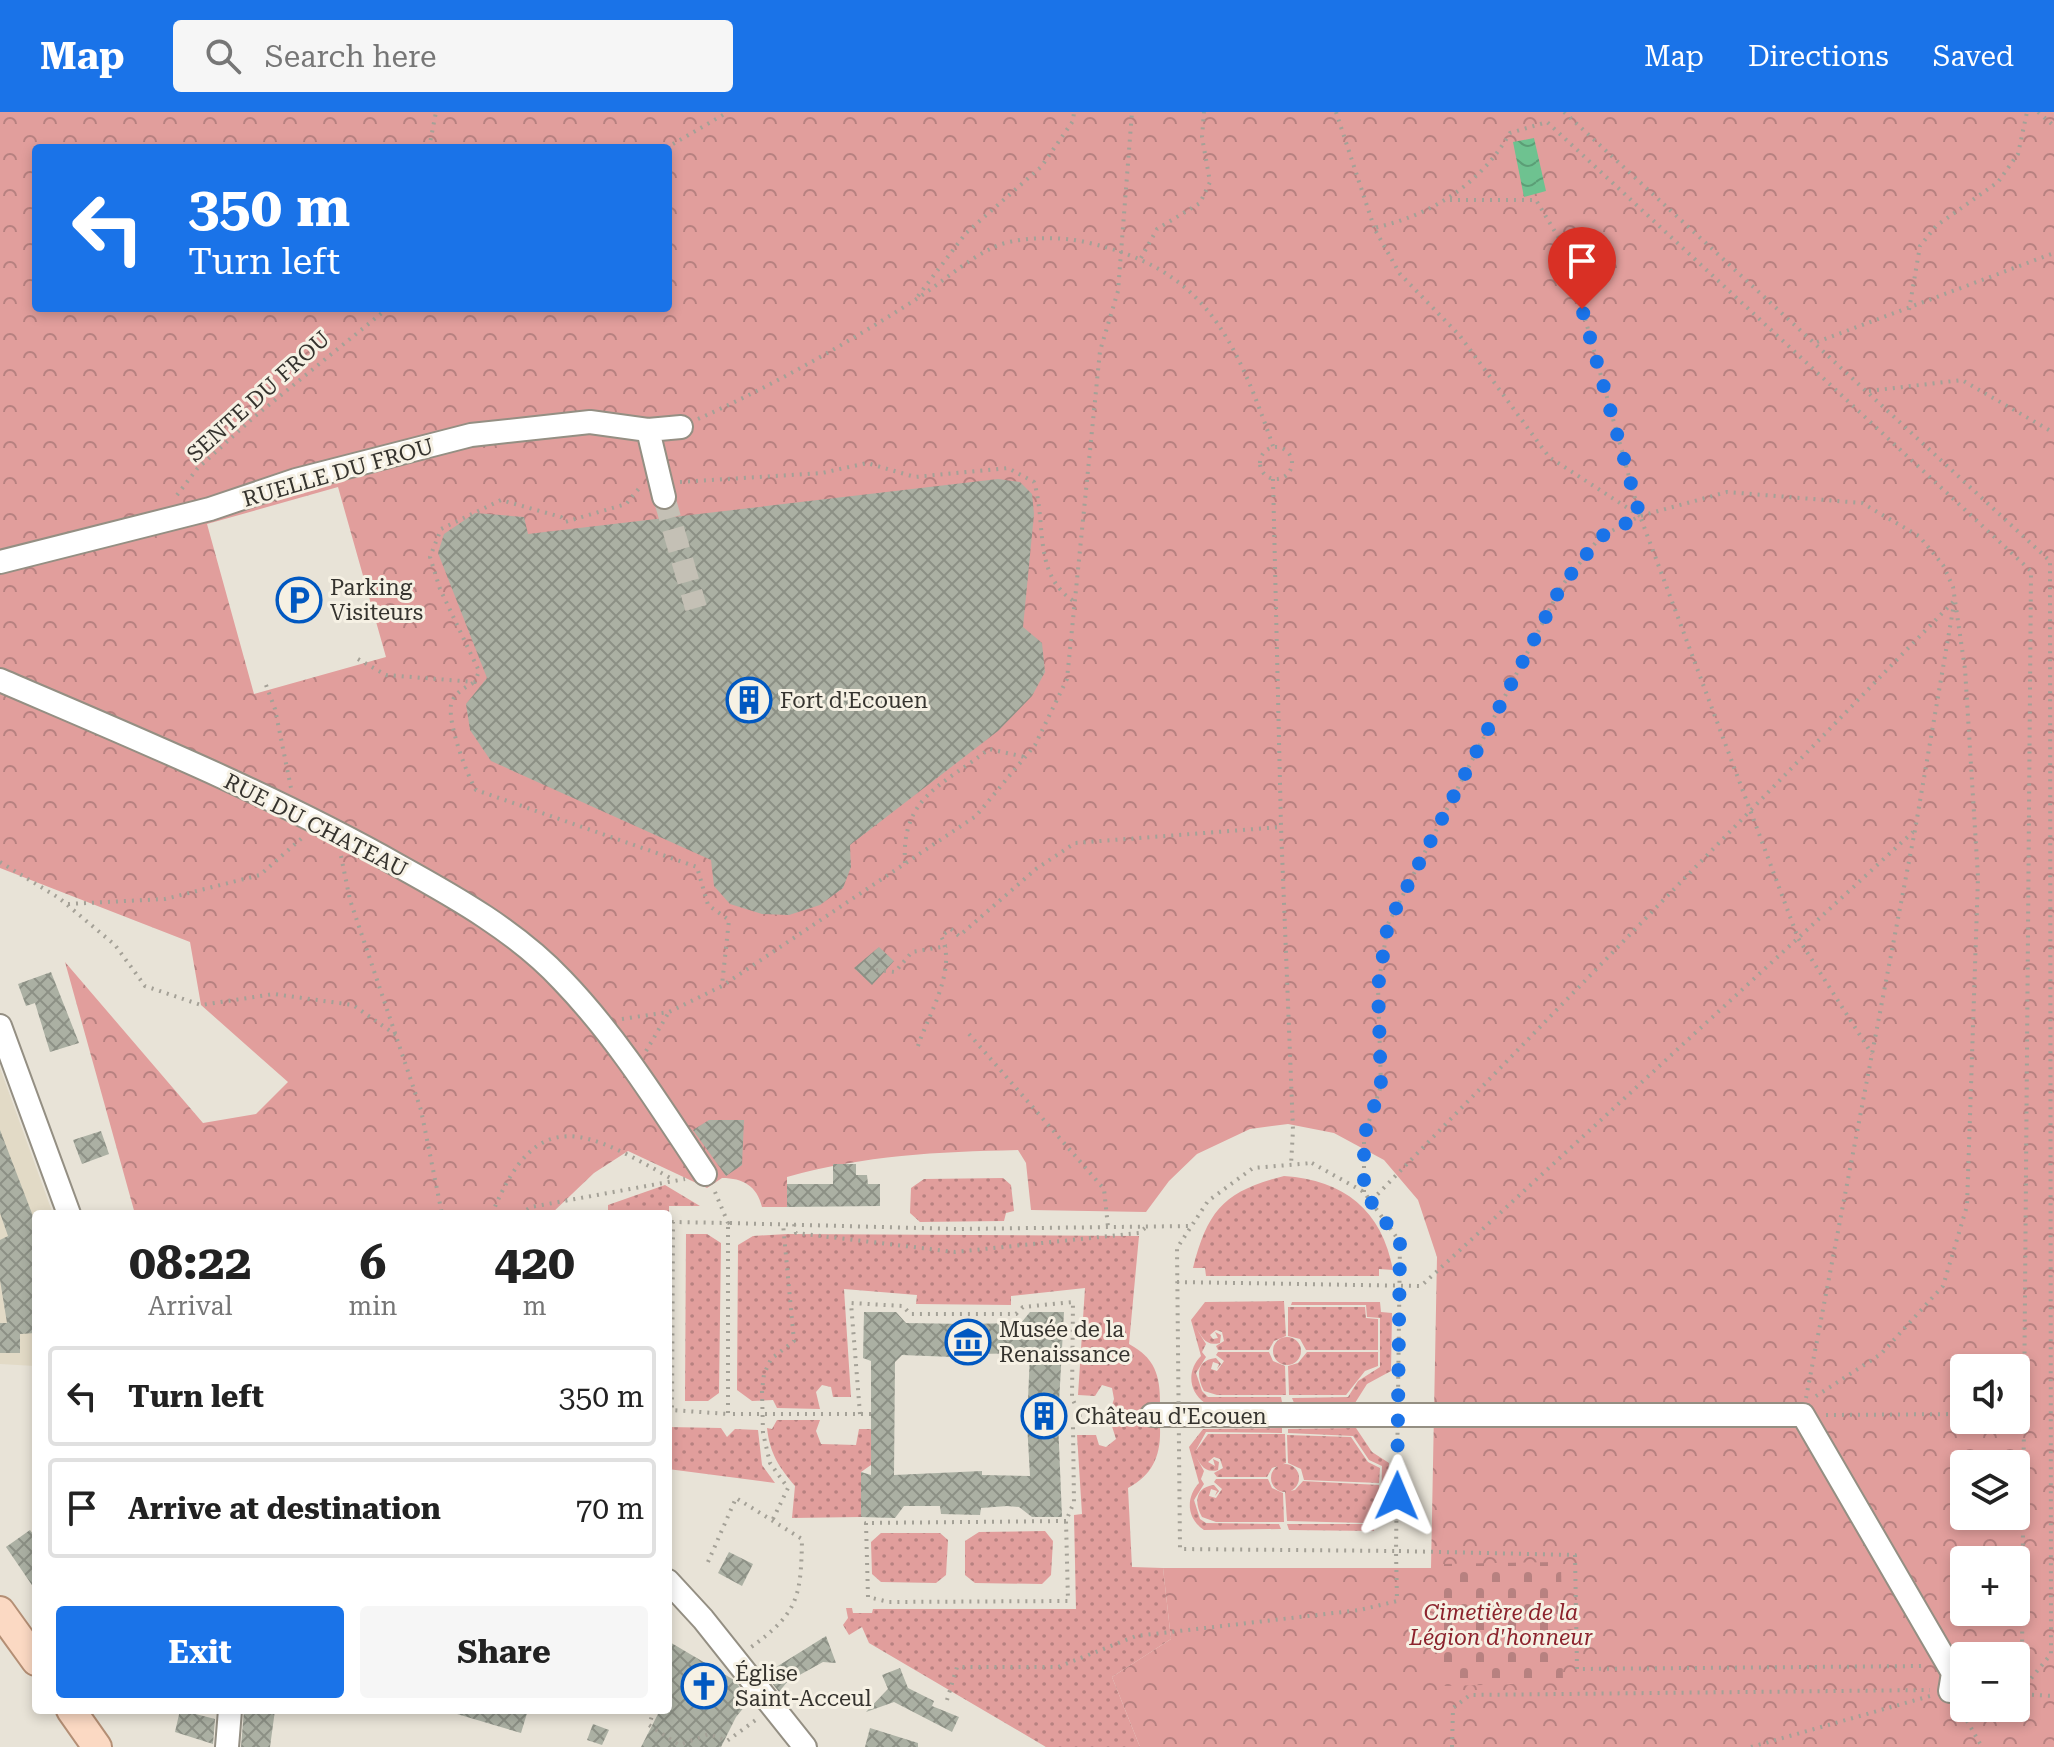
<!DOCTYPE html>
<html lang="en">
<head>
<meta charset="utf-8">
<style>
  :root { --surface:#fff; --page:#f6f6f6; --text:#222; --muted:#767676; --line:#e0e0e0; --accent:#1a73e8 }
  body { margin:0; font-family:"Roboto Serif",serif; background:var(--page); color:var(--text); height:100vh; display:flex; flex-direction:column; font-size:30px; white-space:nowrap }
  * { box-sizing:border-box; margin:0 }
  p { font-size:26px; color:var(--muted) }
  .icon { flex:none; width:44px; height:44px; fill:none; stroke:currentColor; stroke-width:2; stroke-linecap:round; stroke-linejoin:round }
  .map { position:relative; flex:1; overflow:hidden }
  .details { position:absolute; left:32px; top:1098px; width:640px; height:504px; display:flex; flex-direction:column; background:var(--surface); border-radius:8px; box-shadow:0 4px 12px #0003 }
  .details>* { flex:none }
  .banner { position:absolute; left:32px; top:32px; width:640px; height:168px; border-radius:8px; box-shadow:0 4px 12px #0003; background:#1a73e8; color:#fff; overflow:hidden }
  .controls { position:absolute; left:1950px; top:1242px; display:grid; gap:16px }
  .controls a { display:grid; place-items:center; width:80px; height:80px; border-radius:8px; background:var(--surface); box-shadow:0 4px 12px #0003; font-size:40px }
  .pin { position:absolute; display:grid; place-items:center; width:68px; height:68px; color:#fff; margin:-82px -34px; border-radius:50% 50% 50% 0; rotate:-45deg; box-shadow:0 0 8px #0007 }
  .pin .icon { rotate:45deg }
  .me { position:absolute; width:88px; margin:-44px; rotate:1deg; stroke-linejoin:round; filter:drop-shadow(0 0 6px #0008) }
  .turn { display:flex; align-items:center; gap:28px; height:168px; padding:0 24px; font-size:36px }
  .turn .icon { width:104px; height:104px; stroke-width:2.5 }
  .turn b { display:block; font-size:56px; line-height:68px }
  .eta { display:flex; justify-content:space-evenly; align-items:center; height:136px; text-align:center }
  .eta b { font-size:48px; font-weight:700; line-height:56px }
  .primary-button { display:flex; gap:16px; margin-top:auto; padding:16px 24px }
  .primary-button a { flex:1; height:92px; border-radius:8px; background:var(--accent); color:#fff; font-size:32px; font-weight:700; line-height:92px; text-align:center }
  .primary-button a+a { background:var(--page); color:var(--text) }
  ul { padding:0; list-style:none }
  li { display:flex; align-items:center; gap:24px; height:100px; margin:0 16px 12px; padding:0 8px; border:4px solid var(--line); border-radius:8px }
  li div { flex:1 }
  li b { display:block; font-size:30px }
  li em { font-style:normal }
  header { display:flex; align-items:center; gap:48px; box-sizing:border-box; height:112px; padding:0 40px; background:var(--accent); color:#fff }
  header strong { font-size:38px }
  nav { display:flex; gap:44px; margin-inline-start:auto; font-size:28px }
  .search { width:560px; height:72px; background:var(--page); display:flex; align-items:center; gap:20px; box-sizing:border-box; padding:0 28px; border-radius:8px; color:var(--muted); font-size:30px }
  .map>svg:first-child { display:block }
  .built { fill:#e2dac6 }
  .grass { fill:url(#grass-dots) }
  .forest { fill:url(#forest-crowns); fill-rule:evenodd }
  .cemetery { fill:url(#cemetery-stones) }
  .water { fill:url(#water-waves) }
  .building { fill:url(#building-cross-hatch); fill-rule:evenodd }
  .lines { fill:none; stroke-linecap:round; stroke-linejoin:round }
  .minor-tunnel { stroke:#c4c0b5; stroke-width:22; stroke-dasharray:22 11; stroke-linecap:butt }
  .minor-casing { stroke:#948f83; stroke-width:26 }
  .major-casing { stroke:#b48f75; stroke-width:32 }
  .path { stroke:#a4a197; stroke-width:4; stroke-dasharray:2 6; stroke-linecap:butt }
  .minor { stroke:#fff; stroke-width:22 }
  .major { stroke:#fbd9c3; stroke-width:28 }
  .route { stroke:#1a73e8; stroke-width:14; stroke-dasharray:0 25.2 }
  .labels { text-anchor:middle; stroke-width:6; stroke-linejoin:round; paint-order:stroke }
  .street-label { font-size:22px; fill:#35332e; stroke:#f6f1e4 }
  .poi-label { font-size:22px; fill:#35332e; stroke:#f6f1e4; text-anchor:start }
  .park-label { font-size:22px; font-style:italic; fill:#8c232d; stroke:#f6f1e4 }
</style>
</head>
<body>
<header>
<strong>Map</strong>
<div class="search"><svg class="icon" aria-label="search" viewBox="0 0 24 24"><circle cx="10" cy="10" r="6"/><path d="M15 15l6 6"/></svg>Search here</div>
<nav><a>Map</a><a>Directions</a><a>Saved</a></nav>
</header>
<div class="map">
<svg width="2054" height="1635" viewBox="0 0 2054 1635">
  <defs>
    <pattern id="grass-dots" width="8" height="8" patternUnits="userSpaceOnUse" patternTransform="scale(2)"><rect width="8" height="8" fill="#e19e9c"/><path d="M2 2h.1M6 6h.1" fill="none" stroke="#b78180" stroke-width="1.8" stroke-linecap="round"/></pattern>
    <pattern id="forest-crowns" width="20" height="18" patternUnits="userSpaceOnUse" patternTransform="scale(2)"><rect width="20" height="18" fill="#e19e9c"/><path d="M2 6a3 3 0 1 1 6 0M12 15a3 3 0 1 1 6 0" fill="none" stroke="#b78180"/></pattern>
    <pattern id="cemetery-stones" width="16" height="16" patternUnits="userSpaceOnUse" patternTransform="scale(2)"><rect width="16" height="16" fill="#e19e9c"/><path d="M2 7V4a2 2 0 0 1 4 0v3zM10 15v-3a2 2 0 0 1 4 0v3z" fill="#b78180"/></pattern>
    <pattern id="water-waves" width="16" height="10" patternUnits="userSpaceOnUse" patternTransform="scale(2)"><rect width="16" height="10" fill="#6ec290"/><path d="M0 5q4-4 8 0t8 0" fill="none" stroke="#5b9e76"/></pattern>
    <pattern id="building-cross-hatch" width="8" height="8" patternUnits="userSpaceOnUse" patternTransform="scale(2)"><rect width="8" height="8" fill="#abb0a3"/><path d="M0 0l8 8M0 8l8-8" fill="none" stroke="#8c9085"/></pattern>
  </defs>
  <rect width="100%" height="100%" fill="#e8e3d7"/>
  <!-- built -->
  <path class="built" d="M0 956 53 1102H36L35 1254 0 1252Z"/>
  <!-- grass -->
  <path class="grass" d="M1284 1064C1344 1068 1382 1098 1393 1158L1379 1157V1164H1206L1205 1156H1193C1208 1097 1225 1079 1284 1064Z
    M1003 1066 1011 1073 1014 1099 1006 1101 1004 1109 920 1110 910 1101 911 1076 924 1067Z
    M665 1073 700 1094H669L668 1315 721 1316 727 1325 735 1317 758 1318 762 1353 775 1371 668 1357V1102H608V1093Z
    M686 1122H707L721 1131 719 1281 708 1289H685Z
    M787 1122 1139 1124 1129 1232C1155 1246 1160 1263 1160 1291L1155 1292 1152 1298 1110 1299 1114 1287 1112 1276 1102 1273 1095 1284 1078 1283 1085 1176 1011 1184V1193L916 1192 917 1183 844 1177 851 1285H833L831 1275 822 1273 816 1280 820 1297 777 1296 773 1288 752 1289 737 1278 738 1133 753 1124Z
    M1284 1189 1286 1224 1274 1229 1269 1238H1218L1216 1234 1224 1229 1222 1220 1216 1218 1210 1223 1213 1227 1218 1226 1215 1220 1221 1223 1220 1231C1205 1235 1202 1224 1196 1216L1206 1232 1202 1240 1206 1245 1196 1261 1202 1279 1208 1285H1281L1282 1290 1205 1291C1188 1279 1187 1258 1201 1244L1191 1208 1205 1190Z
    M1292 1190H1380L1381 1200 1392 1201 1391 1259 1367 1272 1355 1291H1294L1292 1286 1348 1285 1358 1269 1380 1255V1206L1367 1205 1366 1193H1291Z
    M1288 1195H1365L1366 1206 1378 1207V1238H1306L1300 1227 1288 1224Z
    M1273 1239a14 14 0 1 1 28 0a14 14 0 1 1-28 0Z
    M1218 1240H1269L1273 1249 1285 1254 1286 1283H1217L1204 1279C1196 1264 1196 1248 1216 1246L1221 1252 1217 1257 1219 1252 1213 1250 1211 1257 1217 1259 1224 1249 1216 1243Z
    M1307 1240H1378V1254L1365 1259 1346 1283H1289L1288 1254 1298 1251Z
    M1152 1307 1160 1316C1161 1343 1153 1363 1128 1376L1132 1455 1163 1456 1171 1527 1112 1565 1140 1635H1046L869 1531 862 1515 849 1523 843 1513 848 1506 846 1496H852L853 1501H872L873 1497H1076L1074 1403 1082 1402 1077 1323H1096L1099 1333 1106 1335 1116 1327 1110 1308Z
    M777 1308H820L816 1319 821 1332 856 1333 859 1317H871V1353L861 1360V1405L792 1406 795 1374C779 1355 770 1342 767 1316L772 1317Z
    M1282 1316V1321L1206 1320 1195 1340 1208 1322H1285L1286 1351 1272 1356 1267 1365H1217L1214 1361 1223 1356 1220 1347 1214 1345 1208 1350 1215 1354 1213 1347 1219 1350 1218 1358C1204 1362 1200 1351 1195 1343L1204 1359 1201 1367 1204 1372 1194 1388 1200 1407 1206 1411 1279 1412 1281 1417 1204 1418C1186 1406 1186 1385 1199 1371L1189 1335 1203 1317Z
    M1356 1316 1372 1340 1389 1351 1387 1407 1375 1408 1374 1419 1289 1418 1287 1412H1368V1403L1366 1411 1287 1409 1285 1380 1295 1378 1303 1369 1379 1373V1400L1367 1401H1381L1382 1354 1369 1348 1353 1324 1288 1321V1317Z
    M1287 1323 1351 1325 1368 1350 1380 1356 1379 1371 1304 1368 1301 1357 1288 1351Z
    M1271 1366a14 14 0 1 1 28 0a14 14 0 1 1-28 0Z
    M1216 1367H1268L1272 1376 1283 1381 1284 1410H1216L1202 1405C1194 1391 1195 1375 1214 1373L1219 1379 1215 1384 1217 1379 1211 1377 1209 1384 1216 1386 1222 1377 1214 1370Z
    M1045 1419 1053 1429 1051 1463 1042 1472 975 1471 965 1463V1429L979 1420Z
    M881 1421H940L948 1428 946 1463 936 1471 881 1470 872 1462 871 1430Z"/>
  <!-- forest -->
  <path class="forest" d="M0 0H2054V1635H1140L1112 1565 1171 1527 1163 1456H1431L1437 1145 1418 1088 1384 1048 1334 1021 1288 1012 1250 1017 1197 1042 1169 1069 1146 1100 1031 1098 1026 1051 1018 1038C936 1040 866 1043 787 1065V1095H762C757 1074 743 1066 722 1066L707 1076 628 1039 594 1061 551 1102H135L65 850 203 1011 256 1002 288 970 201 893 190 830 0 756ZM36 36H668V196H36ZM338 375 386 545 254 582 207 412ZM1964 1256H2016V1308H1964ZM1964 1352H2016V1404H1964ZM1964 1448H2016V1500H1964ZM1964 1544H2016V1596H1964Z"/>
  <!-- cemetery -->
  <path class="cemetery" d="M1561 1450 1563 1571 1441 1574 1440 1452Z"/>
  <!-- water -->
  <path class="water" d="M1534 26 1546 79 1524 85 1513 30Z"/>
  <!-- building -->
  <path class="building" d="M998 367 1020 370 1032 382 1034 402 1023 515 1042 531 1045 560 1032 584 998 619 850 733 851 755 843 776 820 793 789 803 762 802 730 792 714 774 711 748 491 649 470 618 466 592 487 566 438 441 444 422 475 401 524 405 528 422Z
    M879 835 894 849 872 873 854 856Z
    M51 860 79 931 50 940 35 891 26 894 18 872Z
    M709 1008H744L742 1053 726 1064 693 1018Z
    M0 1018 36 1112V1221L20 1222V1241H0V1211H7L0 1168V1128L8 1124 0 1101Z
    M101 1019 109 1042 82 1052 73 1028Z
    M833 1052H856V1063H867L868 1072H880V1094L787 1095V1072H833Z
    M864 1200H896L906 1211 964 1212 1021 1211 1030 1200H1064L1058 1309 1062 1405H1032L1019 1395 1007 1394 981 1396 980 1403 941 1402 940 1394H904L895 1406 861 1405V1360L871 1363V1249L863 1246ZM1030 1241 1027 1311 1030 1364 982 1363V1359L894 1363 895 1250 902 1243 978 1246 977 1242Z
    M30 1418 36 1426V1479L6 1435Z
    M729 1440 753 1452 742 1474 718 1461Z
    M826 1524 836 1551 823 1550 787 1570 779 1580 765 1562Z
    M668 1529 734 1568 750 1588 736 1605 721 1635H641L660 1598H668Z
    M900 1556 908 1576 934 1589 932 1594 959 1605 952 1620 894 1590 866 1600 888 1577 882 1563Z
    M180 1598 215 1607 213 1632 175 1620Z
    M244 1598H275L270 1635H241Z
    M458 1598H528L521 1621 457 1602Z
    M593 1612 609 1618 602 1633 587 1628Z
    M870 1616 918 1631V1635H865Z"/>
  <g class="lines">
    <!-- minor-tunnel -->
    <path class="minor-tunnel" d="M664 385 696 496"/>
    <!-- minor casing -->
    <g class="minor-casing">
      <path id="minor" d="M648 318 664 385
        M0 450 210 397 296 368 471 323 590 310 648 318 681 315
        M0 568C135 626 271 682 399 754 457 786 517 820 562 868 618 926 661 996 705 1062
        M0 914 69 1102
        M1152 1303H1803L1953 1561 1950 1579
        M668 1469 703 1507 805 1635
        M227 1635 230 1598"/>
    </g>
    <!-- major casing -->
    <g class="major-casing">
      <path id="major" d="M0 1499 36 1549
        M71 1598 97 1635"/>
    </g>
    <!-- path -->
    <path class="path" d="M1336 0 1374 115
      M1564 0 2050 449 2051 1542 2029 1569 2016 1571
      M2038 0 2054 14
      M429 36 436 0
      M666 36 728 0
      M1450 88H1536L1566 138 1640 404 1798 826 1872 942
      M1141 146 1157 117 1200 91 1210 70 1202 25 1204 0
      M918 184 966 121 1041 55 1073 9 1074 0
      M1909 198 1920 134 1936 114 1998 70 2018 42 2027 0
      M1817 230 2054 141
      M1869 279 1962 268 2054 321
      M698 307C772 274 846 232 915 188 940 172 964 150 990 137 1013 124 1060 124 1085 130 1205 156 1235 226 1273 334
      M1260 351a16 16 0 1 1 32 0a16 16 0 1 1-32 0Z
      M1273 367 1281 715 1293 1018 1291 1053
      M680 370 822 361 867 351 915 365 1008 356 1034 370C1047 412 1032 463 1075 490
      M177 383 197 357 253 306 388 196
      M1640 404 1549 345 1460 224 1400 162 1374 116C1431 103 1480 73 1510 21L1547 10 2031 459 2022 1543 2016 1544
      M358 547 386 563 475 570 479 559 440 477 430 445 441 417 501 388 561 405 565 410 626 392 641 374
      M473 571C464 576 453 582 451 593 448 612 466 661 476 678L697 755 708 793 729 808 722 873
      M266 573 275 597 291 676
      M341 744 350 788 421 998 442 1102
      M0 750 59 786 115 833 145 874 201 893 274 882 353 893 396 923
      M905 751C901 685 942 674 989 637L1025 645
      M68 792 165 787 260 763 302 726
      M876 858 895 860 912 840 947 834
      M622 907 669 900 722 874 976 704 1035 633 1067 567 1100 239 1118 179 1132 0
      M969 922 1104 1077 1108 1115
      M918 934C928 903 958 857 941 824L951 817 959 824 1036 757 1075 731 1281 715
      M646 939 669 900
      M1312 1051 1364 1080 1400 1130 1396 1439 1180 1437 1177 1136 1208 1089 1253 1056Z
      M715 1080 728 1111 673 1110 672 1298 728 1302
      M1364 1080V1024L1381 974 1378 875 1388 812 1561 475 1600 425 1640 404 1727 380 1862 391 1919 424 1943 453 1953 475 1965 557 1978 765 1967 1094 1943 1174 1881 1242 1813 1286
      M1372 1088 1955 488
      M492 1102C538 988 588 1020 674 1068
      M520 1102 531 1095 685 1067
      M794 1112 796 1121 955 1140 1139 1121 1145 1116
      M1177 1170 1421 1174 1913 720
      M1806 1286 1915 718 1954 492
      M860 1302 851 1191 903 1194 910 1202H1016L1023 1195 1073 1190 1072 1286 1080 1303
      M871 1302H728V1111L957 1117 1192 1114
      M1826 1303 1964 1302
      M773 1407 788 1376 770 1351 763 1321 762 1279 764 1262 771 1247 794 1229 783 1112
      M1066 1409 866 1411 868 1485 889 1490 1068 1489 1066 1409 1074 1390 1073 1315 1080 1303H1134
      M708 1450 736 1386 802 1427C801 1486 798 1501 750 1536
      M2016 1582 2054 1584
      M947 1588 957 1555H1058L1136 1524 1360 1498 1397 1489 1396 1439 1575 1443 1577 1557 1924 1554
      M1959 1595 1982 1635
      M654 1598 649 1613 679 1633 709 1622 727 1629 757 1607
      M1452 1635 1453 1596 1470 1583 1930 1578
      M1751 1635 1930 1584"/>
    <!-- minor -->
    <use href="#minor" class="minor"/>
    <!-- major -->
    <use href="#major" class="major"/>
  </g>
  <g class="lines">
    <!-- route -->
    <path class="route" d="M1397 1384 1400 1130 1364 1080V1024L1381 974 1378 875 1388 812 1561 475 1600 425 1640 404 1582 197"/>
  </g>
  <!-- icons -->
  <defs>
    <g id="parking-ring" transform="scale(2.3)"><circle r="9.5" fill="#f6f1e4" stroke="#0158c1" stroke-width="1.5"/><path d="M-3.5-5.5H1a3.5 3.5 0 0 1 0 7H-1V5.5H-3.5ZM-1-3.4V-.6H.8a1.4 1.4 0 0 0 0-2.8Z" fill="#0158c1"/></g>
    <g id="building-ring" transform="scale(2.3)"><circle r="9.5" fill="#f6f1e4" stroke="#0158c1" stroke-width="1.5"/><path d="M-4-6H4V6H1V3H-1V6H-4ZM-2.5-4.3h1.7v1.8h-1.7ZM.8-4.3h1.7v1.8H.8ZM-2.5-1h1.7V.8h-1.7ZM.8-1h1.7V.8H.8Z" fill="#0158c1"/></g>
    <g id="museum-ring" transform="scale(2.3)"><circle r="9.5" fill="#f6f1e4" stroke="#0158c1" stroke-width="1.5"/><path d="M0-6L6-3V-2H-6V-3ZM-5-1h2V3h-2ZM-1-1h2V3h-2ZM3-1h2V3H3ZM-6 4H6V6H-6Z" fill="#0158c1"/></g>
    <g id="church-ring" transform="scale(2.3)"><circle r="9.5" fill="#f6f1e4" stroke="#0158c1" stroke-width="1.5"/><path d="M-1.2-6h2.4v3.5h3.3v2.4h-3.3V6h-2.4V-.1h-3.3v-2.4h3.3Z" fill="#0158c1"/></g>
  </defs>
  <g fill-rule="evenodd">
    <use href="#parking-ring" x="299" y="488"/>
    <use href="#building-ring" x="749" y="588"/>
    <use href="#museum-ring" x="968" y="1230"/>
    <use href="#building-ring" x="1044" y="1304"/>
    <use href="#church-ring" x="704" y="1574"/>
  </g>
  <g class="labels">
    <!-- street labels -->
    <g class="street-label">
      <text transform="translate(258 284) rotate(-42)" y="8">SENTE DU FROU</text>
      <text transform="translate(338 360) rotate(-16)" y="8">RUELLE DU FROU</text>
      <text transform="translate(316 713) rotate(27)" y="8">RUE DU CHATEAU</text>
    </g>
    <!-- poi labels -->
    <g class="poi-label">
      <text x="330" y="483">Parking<tspan x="330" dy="25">Visiteurs</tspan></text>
      <text x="780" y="596">Fort d'Ecouen</text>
      <text x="999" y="1225">Musée de la<tspan x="999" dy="25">Renaissance</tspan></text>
      <text x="1075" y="1312">Château d'Ecouen</text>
      <text x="735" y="1569">Église<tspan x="735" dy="25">Saint-Acceul</tspan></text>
    </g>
    <!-- park labels -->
    <g class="park-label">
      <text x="1501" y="1508">Cimetière de la<tspan x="1501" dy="25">Légion d'honneur</tspan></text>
    </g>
  </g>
</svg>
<div class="controls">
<a><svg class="icon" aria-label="sound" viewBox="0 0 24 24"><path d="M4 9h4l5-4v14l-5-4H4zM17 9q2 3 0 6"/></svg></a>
<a><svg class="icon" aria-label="layers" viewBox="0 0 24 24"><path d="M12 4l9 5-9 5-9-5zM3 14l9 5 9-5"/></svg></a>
<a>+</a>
<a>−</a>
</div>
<div class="pin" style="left:1582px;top:197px;background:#d93025"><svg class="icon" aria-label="arrive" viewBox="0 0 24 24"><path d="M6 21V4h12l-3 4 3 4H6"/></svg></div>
<svg class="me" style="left:1397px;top:1384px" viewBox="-20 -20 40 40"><path d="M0-17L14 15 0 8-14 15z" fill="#1a73e8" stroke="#fff" stroke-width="4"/></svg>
<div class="banner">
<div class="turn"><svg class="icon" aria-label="left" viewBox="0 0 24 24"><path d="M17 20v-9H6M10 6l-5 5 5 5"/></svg><div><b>350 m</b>Turn left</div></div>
</div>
<section class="details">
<div class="eta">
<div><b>08:22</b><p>Arrival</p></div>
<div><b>6</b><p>min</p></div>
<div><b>420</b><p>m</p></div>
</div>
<ul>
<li><svg class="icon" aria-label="left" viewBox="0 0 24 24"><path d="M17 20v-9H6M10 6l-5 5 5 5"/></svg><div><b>Turn left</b></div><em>350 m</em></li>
<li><svg class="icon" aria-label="arrive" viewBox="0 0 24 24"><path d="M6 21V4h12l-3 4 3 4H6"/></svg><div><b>Arrive at destination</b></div><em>70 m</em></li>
</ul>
<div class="primary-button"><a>Exit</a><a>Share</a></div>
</section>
</div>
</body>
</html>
